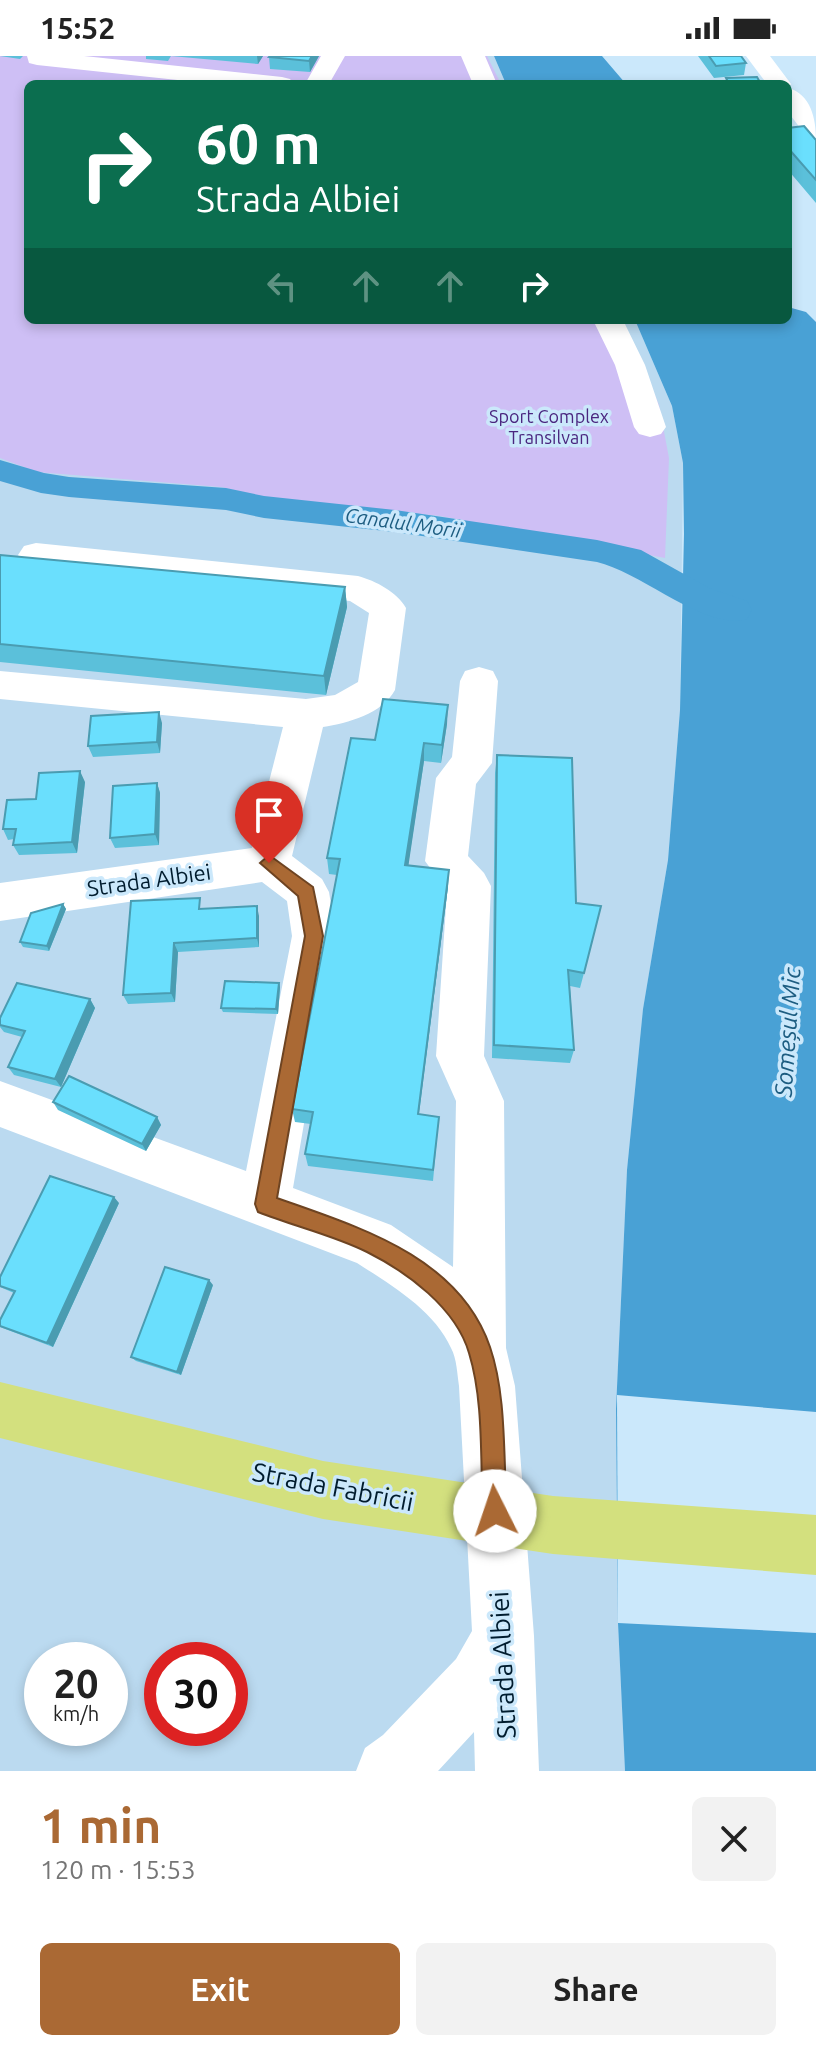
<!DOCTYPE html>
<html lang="en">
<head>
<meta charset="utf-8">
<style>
  :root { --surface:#fff; --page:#f2f2f2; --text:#222; --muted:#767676; --accent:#aa6934 }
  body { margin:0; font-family:Ubuntu,sans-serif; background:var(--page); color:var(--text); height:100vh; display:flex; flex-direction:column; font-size:30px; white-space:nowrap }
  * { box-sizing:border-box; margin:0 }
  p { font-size:26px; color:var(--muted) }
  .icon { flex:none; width:44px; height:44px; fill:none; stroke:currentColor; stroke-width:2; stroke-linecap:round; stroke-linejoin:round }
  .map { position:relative; height:1715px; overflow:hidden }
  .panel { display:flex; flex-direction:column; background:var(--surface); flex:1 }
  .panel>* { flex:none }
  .hud { position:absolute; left:24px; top:24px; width:768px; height:244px; border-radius:12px; box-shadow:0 4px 12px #0003; background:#0b6e4f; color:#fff; overflow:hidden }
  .speed { position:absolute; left:24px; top:1586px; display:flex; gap:16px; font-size:40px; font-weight:700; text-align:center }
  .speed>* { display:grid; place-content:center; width:104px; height:104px; border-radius:50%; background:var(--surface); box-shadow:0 4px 12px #0003; line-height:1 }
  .speed small { font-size:20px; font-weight:400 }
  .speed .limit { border:12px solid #d22; background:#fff; color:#111 }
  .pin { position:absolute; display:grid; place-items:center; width:68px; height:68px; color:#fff; margin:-82px -34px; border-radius:50% 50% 50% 0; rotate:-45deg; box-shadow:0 0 8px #0007 }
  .pin .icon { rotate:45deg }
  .me { position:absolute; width:88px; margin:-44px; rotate:356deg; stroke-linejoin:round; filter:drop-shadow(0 0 6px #0008) }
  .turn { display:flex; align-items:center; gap:28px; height:168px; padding:0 40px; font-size:36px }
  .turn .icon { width:104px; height:104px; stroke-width:2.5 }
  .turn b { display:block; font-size:56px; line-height:68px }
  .lanes { display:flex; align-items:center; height:76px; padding:0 40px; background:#0003; justify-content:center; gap:40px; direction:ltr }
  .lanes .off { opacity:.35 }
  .round { display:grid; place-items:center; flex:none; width:84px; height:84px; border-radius:12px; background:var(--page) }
  .headline { display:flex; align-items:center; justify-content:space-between; height:136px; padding:0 40px }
  h1 { font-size:48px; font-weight:700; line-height:60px; color:var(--accent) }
  .primary-button { display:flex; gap:16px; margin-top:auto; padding:16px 40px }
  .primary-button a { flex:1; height:92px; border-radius:12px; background:var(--accent); color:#fff; font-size:32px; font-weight:700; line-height:92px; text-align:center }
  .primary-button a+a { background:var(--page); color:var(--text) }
  .status { display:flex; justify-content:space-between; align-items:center; height:56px; padding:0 40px; background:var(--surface); direction:ltr }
  .status svg { height:22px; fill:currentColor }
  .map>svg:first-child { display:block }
  .built { fill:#bbdaf0; fill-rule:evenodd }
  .green { fill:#cebff5 }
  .water { fill:#49a1d5 }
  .pier { fill:#cbe8fb }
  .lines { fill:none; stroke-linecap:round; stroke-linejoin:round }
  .canal { fill:#49a1d5; fill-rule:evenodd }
  .minor { fill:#fff; fill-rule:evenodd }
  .major { fill:#d3e07e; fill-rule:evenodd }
  .wall { fill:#5bc0da }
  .shaded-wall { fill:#4a9cb1 }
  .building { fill:#6adffd; stroke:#4a9cb1; stroke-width:2 }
  .route { fill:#aa6934; stroke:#6e4422; stroke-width:2 }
  .labels { text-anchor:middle; stroke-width:7; stroke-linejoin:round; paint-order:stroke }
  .far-park-label { font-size:18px; fill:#4a267f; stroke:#cbe8fb }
  .far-water-label { font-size:20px; font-style:italic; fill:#1d5d81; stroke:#cbe8fb }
  .street-label { font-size:22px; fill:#001c2e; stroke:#cbe8fb }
  .water-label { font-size:24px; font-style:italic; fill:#1d5d81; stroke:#cbe8fb }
  .near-street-label { font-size:26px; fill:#001c2e; stroke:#cbe8fb }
</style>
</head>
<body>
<div class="status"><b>15:52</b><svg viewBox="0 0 49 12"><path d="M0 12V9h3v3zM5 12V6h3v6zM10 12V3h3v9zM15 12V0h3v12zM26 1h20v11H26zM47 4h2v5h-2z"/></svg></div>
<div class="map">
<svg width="816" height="1715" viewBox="0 0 816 1715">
  <rect width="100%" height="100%" fill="#cbe8fb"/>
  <!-- built -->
  <path class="built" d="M0 0H494L506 28H28V264H635L672 350 683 407 680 654 668 804 643 953 627 1114 616 1353 618 1567 625 1715H0ZM42 1604H110V1672H42ZM162 1604H230V1672H162Z"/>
  <!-- green -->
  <path class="green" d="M0 0H487L501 28H28V264H623L659 349 669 402 665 502 440 460 264 441 221 431 37 416 0 402Z"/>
  <!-- water -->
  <path class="water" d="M494 0H602L626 28H506Z
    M788 251 806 256 816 266V1715H625L618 1567 616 1353 627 1114 643 953 668 804 680 654 684 478 683 407 672 350 635 264H788Z"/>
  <!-- pier -->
  <path class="pier" d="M617 1339 816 1356V1577L618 1567Z"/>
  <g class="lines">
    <!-- canal -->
    <path class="canal" d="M0 404 44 417 69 421 226 432 264 440 395 454 597 484 641 494 709 532 747 545 752 554 747 563C705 575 641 516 597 506L395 476 264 462 226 454 69 441 41 437 0 425Z"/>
    <!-- minor -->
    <path class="minor" d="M27 0H84L282 21 290 23 294 28H215L37 9 29 7Z
      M321 0H345L329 28H305Z
      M461 0H485L497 28H473Z
      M746 0H770L791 28 788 32C811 38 816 63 816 83L807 81 788 56V28H767Z
      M593 264H623L645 309 666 371 661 378 650 381 639 378 634 371 615 309Z
      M36 487 358 520C376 525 397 536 406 552L395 634C382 658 348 667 323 671L292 800 322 823 329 836 336 880 293 1132 391 1169 453 1211 456 1045 436 1000 447 835 425 805 436 722 452 701 460 625 465 615 479 611 493 615 498 625 492 707 476 728 468 800 484 817 491 830 484 1000 504 1045 506 1292 515 1330 534 1580 539 1715H475L474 1676 438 1715H356L365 1692 383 1679 456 1603 472 1575 459 1330C457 1318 457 1303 451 1292 434 1254 391 1229 357 1207L0 1071V1025L246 1115 292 880 287 845 262 826 0 865V827L252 792 283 671 0 643V615L306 643 335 639 358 626 369 557 350 545 24 508 18 499 24 490Z"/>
    <!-- major -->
    <path class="major" d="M0 1326 323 1405 553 1440 816 1459V1519L553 1498 323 1463 0 1382Z"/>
  </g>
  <!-- wall -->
  <path class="wall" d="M0 0H23L20 3Z
    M146 0H263L258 8 171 0 168 5 146 3Z
    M319 0 310 16 270 13 269 1Z
    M698 0H741L746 7 744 19 714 22Z
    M788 72 816 84V147L788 114Z
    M0 499 345 531 347 551 326 639 0 606Z
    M162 667 160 697 93 701 88 690Z
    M447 668 441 707 424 705 408 809 448 831 419 1058 439 1061 433 1125 308 1110 305 1098 311 1068 295 1066 292 1053 337 819 329 818 327 802 375 684Z
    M497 699 576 847 584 917 580 932 570 930 574 994 570 1007 492 1002 495 717Z
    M85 726 77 797 19 799 13 789 14 783 8 784 3 773 36 743Z
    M157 727 160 737 159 789 115 792 110 782Z
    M63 848 66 853 49 895 23 891 20 886Z
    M203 853 259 860V891L178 896 175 946 128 948 123 939Z
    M279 927 280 931 278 958 223 956 221 952Z
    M90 943 95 952 61 1031 14 1019 8 1011 22 981 4 976 0 971V962Z
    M53 1046 157 1061 161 1069 146 1095 58 1054Z
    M119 1147 53 1291 0 1271 14 1237 0 1231V1221Z
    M213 1229 181 1319 136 1305 131 1301Z"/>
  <!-- shaded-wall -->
  <path class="shaded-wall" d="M257 0H263L258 8Z
    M312 0H319L310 16 309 5Z
    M345 531 347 551 326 639 324 620Z
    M448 649 447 668 441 707 442 689Z
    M159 656 162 667 160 697 157 686Z
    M424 687V705L406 826 405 809Z
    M80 715 85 726 77 797 72 786Z
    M157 727 160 737 159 789 155 778Z
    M449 814 448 831 417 1070 418 1058Z
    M63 848 66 853 49 895 47 890Z
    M257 850 259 860V891L257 882Z
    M174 887 178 896 175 946 171 937Z
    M279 927 280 931 278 958 276 953Z
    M90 943 95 952 61 1031 55 1023Z
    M157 1061 161 1069 146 1095 142 1088Z
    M114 1141 119 1147 53 1291 47 1287Z
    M209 1224 213 1229 181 1319 177 1316Z"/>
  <!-- building -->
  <path class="building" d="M270 0H312L309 5 269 1Z
    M709 0H741L746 7 716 10Z
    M757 21 761 28H729L726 22Z
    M804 70 816 84V124L788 92V72Z
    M0 499 345 531 324 620 0 588Z
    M383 643 448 649 442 689 424 687 405 809 449 814 418 1058 439 1061 433 1114 305 1098 313 1056 292 1053 340 803 327 802 351 682 375 684Z
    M159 656 157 686 88 690 91 660Z
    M497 699 572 702 576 847 601 850 584 917 568 914 574 994 494 989Z
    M80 715 72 786 13 789 16 773H3L7 744 36 743 39 717Z
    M157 727 155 778 110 782 113 730Z
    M200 842 199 853 257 850V882L174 887 171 937 123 939 131 845Z
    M63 848 47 890 20 886 31 857Z
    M225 925 279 927 276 953 221 952Z
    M17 927 90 943 55 1023 8 1011 25 975 0 969V962Z
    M69 1020 157 1061 142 1088 53 1046Z
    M50 1120 114 1141 47 1287 0 1270V1264L15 1235 0 1230V1221Z
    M165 1211 209 1224 177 1316 131 1301Z"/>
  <!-- route -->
  <path class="route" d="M269 799 313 831 323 880 277 1142C358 1171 459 1200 490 1291 507 1341 503 1402 507 1455L504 1463 495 1467 486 1463 483 1455C480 1404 484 1346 469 1297 456 1252 407 1216 367 1196 333 1179 293 1170 258 1156L255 1148 305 880 298 840 260 807Z"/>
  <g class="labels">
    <!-- far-park labels -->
    <g class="far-park-label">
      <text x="549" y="367">Sport Complex<tspan x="549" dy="21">Transilvan</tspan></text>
    </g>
    <!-- far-water labels -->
    <g class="far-water-label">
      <text transform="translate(403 467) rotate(8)" y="7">Canalul Morii</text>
    </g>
    <!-- street labels -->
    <g class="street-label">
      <text transform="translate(149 824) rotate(-8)" y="8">Strada Albiei</text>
    </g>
    <!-- water labels -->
    <g class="water-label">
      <text transform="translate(788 976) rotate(-86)" y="8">Someșul Mic</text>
    </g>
    <!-- near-street labels -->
    <g class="near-street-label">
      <text transform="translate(333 1431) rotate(11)" y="9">Strada Fabricii</text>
      <text transform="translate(503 1609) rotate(-93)" y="9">Strada Albiei</text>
    </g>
  </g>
</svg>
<div class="speed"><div>20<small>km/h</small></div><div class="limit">30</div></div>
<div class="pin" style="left:269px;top:807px;background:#d93025"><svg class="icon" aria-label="arrive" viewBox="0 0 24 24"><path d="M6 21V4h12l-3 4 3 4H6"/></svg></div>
<svg class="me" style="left:495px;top:1455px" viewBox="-20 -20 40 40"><circle r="19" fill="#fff"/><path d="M0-13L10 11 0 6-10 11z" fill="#aa6934"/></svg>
<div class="hud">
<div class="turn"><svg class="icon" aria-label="right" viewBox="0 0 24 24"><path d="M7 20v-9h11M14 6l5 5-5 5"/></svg><div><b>60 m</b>Strada Albiei</div></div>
<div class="lanes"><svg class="icon off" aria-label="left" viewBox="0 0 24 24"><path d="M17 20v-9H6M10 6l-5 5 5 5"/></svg><svg class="icon off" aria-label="ahead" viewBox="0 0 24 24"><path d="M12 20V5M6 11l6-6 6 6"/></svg><svg class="icon off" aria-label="ahead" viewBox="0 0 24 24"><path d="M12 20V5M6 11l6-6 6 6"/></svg><svg class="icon" aria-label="right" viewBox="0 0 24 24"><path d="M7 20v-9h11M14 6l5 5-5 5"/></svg></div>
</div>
</div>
<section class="panel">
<div class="headline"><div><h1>1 min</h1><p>120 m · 15:53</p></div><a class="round"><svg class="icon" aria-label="close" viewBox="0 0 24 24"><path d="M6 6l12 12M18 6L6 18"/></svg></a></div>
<div class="primary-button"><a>Exit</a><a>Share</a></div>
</section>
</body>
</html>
